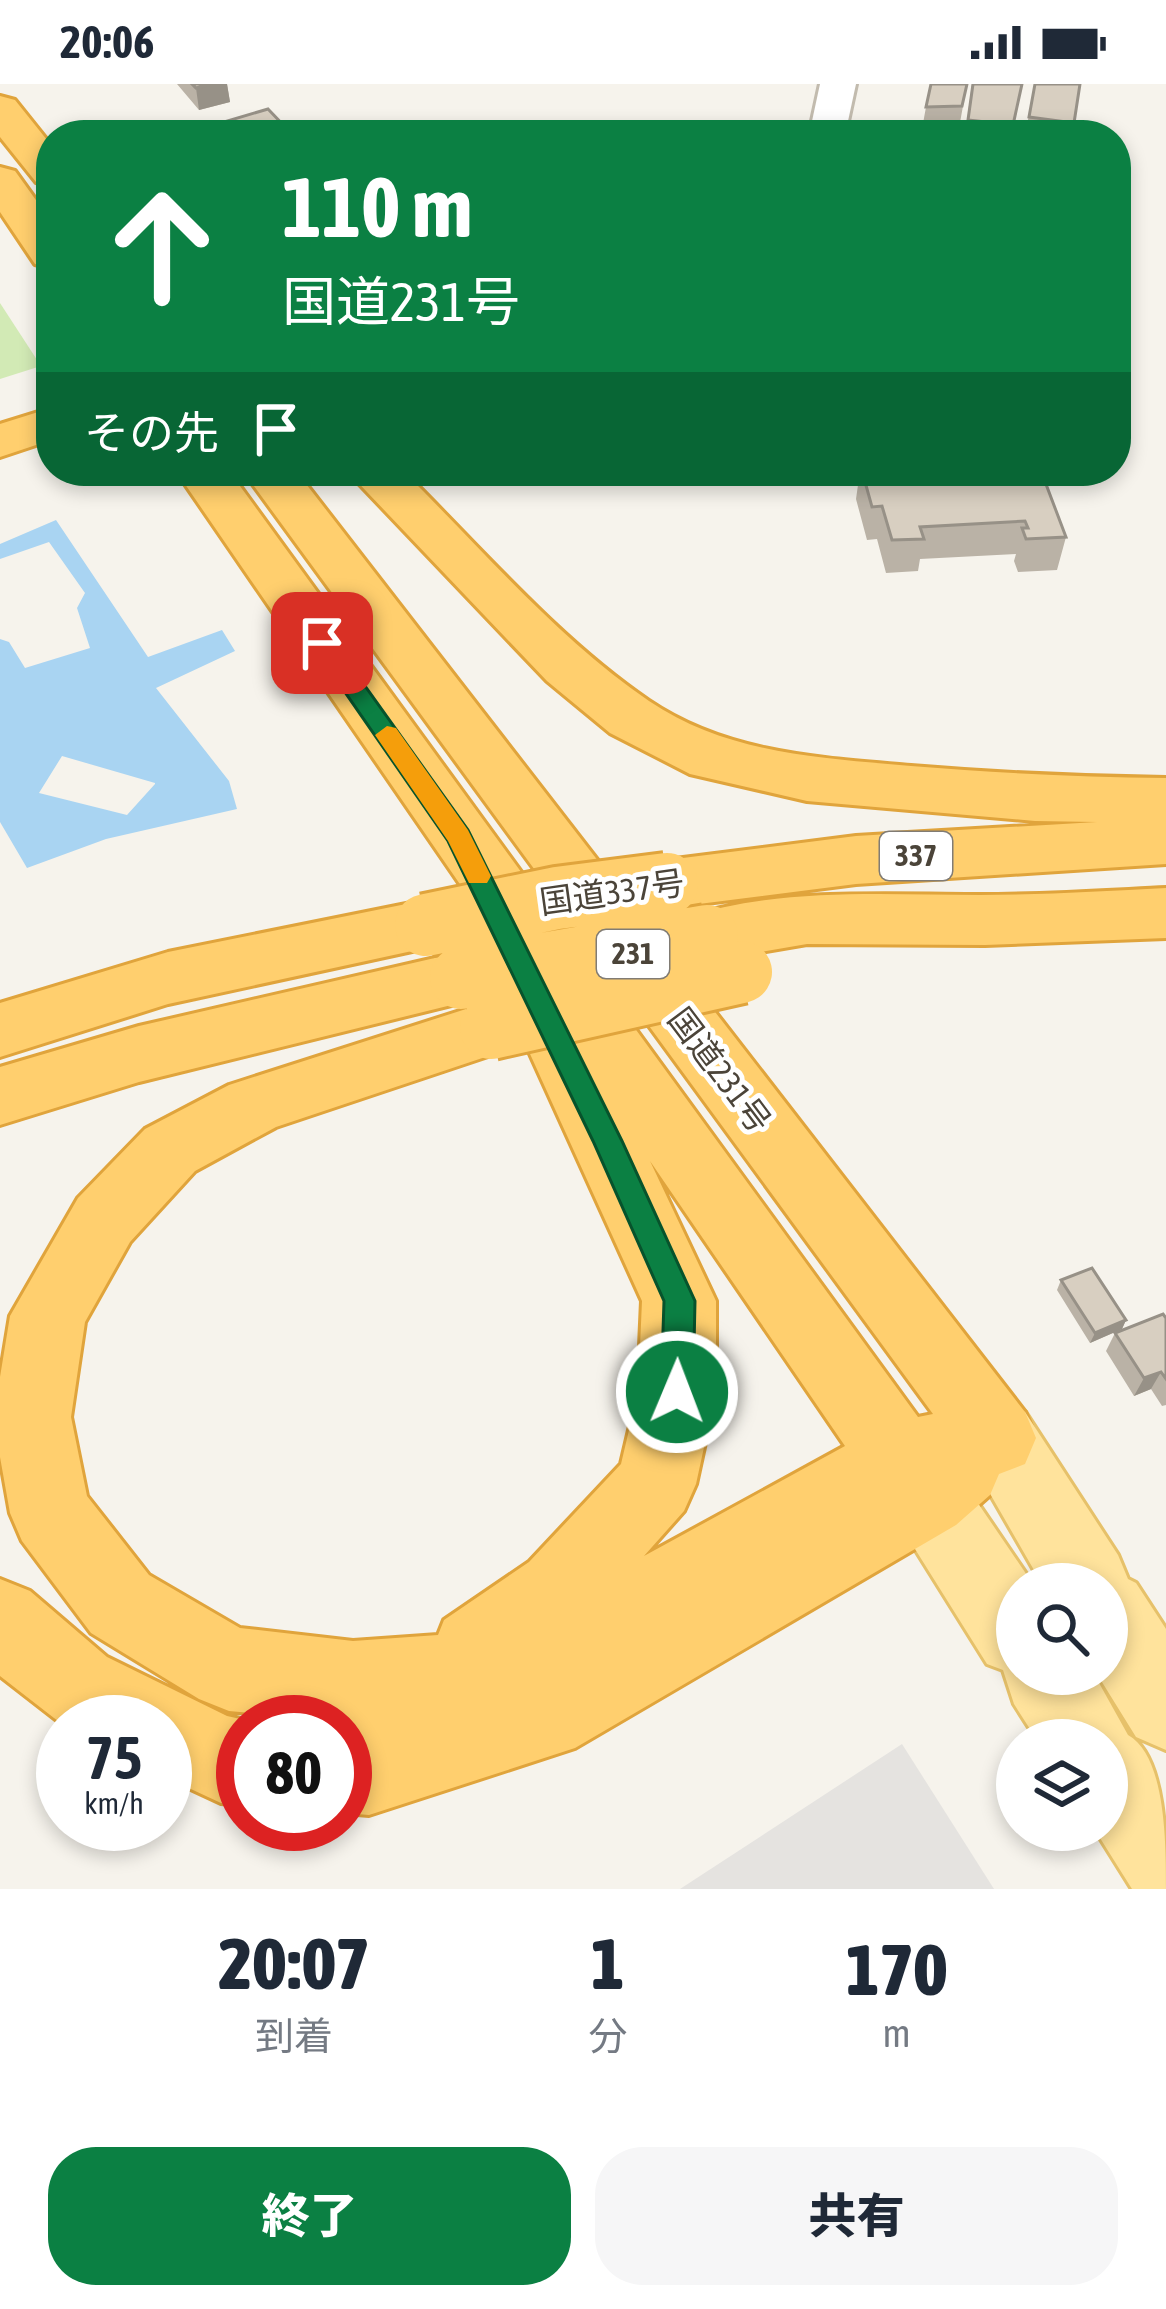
<!DOCTYPE html>
<html lang="ja">
<head>
<meta charset="utf-8">
<style>
  :root { --surface:#fff; --page:#f6f6f7; --text:#1f2937; --muted:#747a83; --accent:#0b8043 }
  body { margin:0; font-family:"Asap Condensed","Noto Sans JP",sans-serif; background:var(--page); color:var(--text); height:100vh; display:flex; flex-direction:column; font-size:45px; white-space:nowrap }
  * { box-sizing:border-box; margin:0 }
  p { font-size:39px; color:var(--muted) }
  .icon { flex:none; width:66px; height:66px; fill:none; stroke:currentColor; stroke-width:2; stroke-linecap:round; stroke-linejoin:round }
  .map { position:relative; height:1805px; overflow:hidden }
  .panel { display:flex; flex-direction:column; background:var(--surface); flex:1 }
  .panel>* { flex:none }
  .guide { position:absolute; left:36px; top:36px; width:1095px; height:366px; border-radius:48px; box-shadow:0 6px 18px #0003; background:#0b8043; color:#fff; overflow:hidden }
  .tools { position:absolute; left:996px; top:1479px; display:grid; gap:24px }
  .tools a { display:grid; place-items:center; width:132px; height:132px; border-radius:50%; background:var(--surface); box-shadow:0 6px 18px #0003; font-size:60px }
  .speed { position:absolute; left:36px; top:1611px; display:flex; gap:24px; font-size:60px; font-weight:700; text-align:center }
  .speed>* { display:grid; place-content:center; width:156px; height:156px; border-radius:50%; background:var(--surface); box-shadow:0 6px 18px #0003; line-height:1 }
  .speed small { font-size:30px; font-weight:400 }
  .speed .limit { border:18px solid #d22; background:#fff; color:#111 }
  .pin { position:absolute; display:grid; place-items:center; width:102px; height:102px; color:#fff; margin:-51px; border-radius:24px; box-shadow:0 6px 18px #0006 }
  .me { position:absolute; width:132px; margin:-66px; rotate:1deg; stroke-linejoin:round; filter:drop-shadow(0 0 9px #0008) }
  .turn { display:flex; align-items:center; gap:42px; height:252px; padding:0 48px; font-size:54px }
  .turn .icon { width:156px; height:156px; stroke-width:2.5 }
  .turn b { display:block; font-size:84px; line-height:102px }
  .then { display:flex; align-items:center; height:114px; padding:0 48px; background:#0003; gap:24px; font-size:45px }
  .eta { display:flex; justify-content:space-evenly; align-items:center; height:204px; text-align:center }
  .eta b { font-size:72px; font-weight:800; line-height:84px }
  .primary-button { display:flex; gap:24px; margin-top:auto; padding:24px 48px }
  .primary-button a { flex:1; height:138px; border-radius:48px; background:var(--accent); color:#fff; font-size:48px; font-weight:800; line-height:138px; text-align:center }
  .primary-button a+a { background:var(--page); color:var(--text) }
  .status { display:flex; justify-content:space-between; align-items:center; height:84px; padding:0 60px; background:var(--surface); direction:ltr }
  .status svg { height:33px; fill:currentColor }
  .map>svg:first-child { display:block }
  .green { fill:#d2eab5 }
  .parking { fill:#e5e3e0 }
  .water { fill:#a9d4f2; fill-rule:evenodd }
  .lines { fill:none; stroke-linecap:round; stroke-linejoin:round }
  .minor-casing { stroke:#c2bbae; stroke-width:6 }
  .major-casing { stroke:#e6c16a; stroke-width:6 }
  .highway-casing { stroke:#e0a43c; stroke-width:6 }
  .minor { fill:#fff; fill-rule:evenodd }
  .major { fill:#ffe39c; fill-rule:evenodd }
  .highway { fill:#ffcf6e; fill-rule:evenodd }
  .highway-bridge-casing { stroke:#e0a43c; stroke-width:68; stroke-linecap:butt }
  .highway-bridge { stroke:#ffcf6e; stroke-width:62 }
  .wall { fill:#bab2a6 }
  .shaded-wall { fill:#979187 }
  .building { fill:#d8cfc1; stroke:#979187; stroke-width:3 }
  .route { fill:#0b8043; stroke:#07532c; stroke-width:3 }
  .slow { fill:#f59e0b }
  .labels { text-anchor:middle; stroke-width:10; stroke-linejoin:round; paint-order:stroke }
  .shield { fill:#fff; stroke:#817c74; stroke-width:3 }
  .shield-label { font-size:30px; font-weight:bold; fill:#4b4439 }
  .street-label { font-size:33px; fill:#4b4439; stroke:#fff }
</style>
</head>
<body>
<div class="status"><b>20:06</b><svg viewBox="0 0 49 12"><path d="M0 12V9h3v3zM5 12V6h3v6zM10 12V3h3v9zM15 12V0h3v12zM26 1h20v11H26zM47 4h2v5h-2z"/></svg></div>
<div class="map">
<svg width="1166" height="1805" viewBox="0 0 1166 1805">
  <rect width="100%" height="100%" fill="#f6f3ec"/>
  <!-- green -->
  <path class="green" d="M0 219 41 282 0 295Z"/>
  <!-- parking -->
  <path class="parking" d="M902 1660 994 1805H680Z"/>
  <!-- water -->
  <path class="water" d="M56 436 148 573 222 546 235 567 156 604 229 697 237 725 106 755 27 784 0 738V555L9 558 25 584 90 564 77 524 85 509 49 458 0 475V460ZM62 672 155 699V700L127 731 39 709Z"/>
  <g class="lines">
    <!-- minor casing -->
    <g class="minor-casing">
      <path id="minor" d="M820 0H856L845 51H809Z"/>
    </g>
    <!-- major casing -->
    <g class="major-casing">
      <path id="major" d="M997 1317 1025 1328 1118 1471 1128 1495 1136 1499 1166 1545V1666L1136 1653 1097 1590H1107V1500H1042L958 1354 969 1328Z
        M928 1375 956 1387 1033 1500H1017V1590H1094L1128 1651C1166 1672 1166 1760 1166 1805H1132L1095 1746H1107V1656H1037L1014 1620 1003 1586 987 1580 900 1441 888 1414 900 1387Z"/>
    </g>
    <!-- highway casing -->
    <g class="highway-casing">
      <path id="highway" d="M0 12 15 16 51 61V102L36 98 0 53Z
        M0 83 15 87 51 137V184L35 180 0 128Z
        M51 324V356L0 373V340Z
        M176 387H229L918 1333 933 1330 243 387H296L1025 1328 1036 1354 1025 1380 999 1390 990 1411 956 1441 575 1664 369 1731 345 1729V1638L229 1627 199 1615 91 1549 22 1457 10 1429 0 1373V1293L10 1232 78 1114 145 1045 229 1001 491 917 515 926 522 912 534 908ZM521 950 642 1217 638 1308 621 1380 529 1478 444 1536 438 1551 353 1557 240 1544 149 1491 87 1412 71 1333 85 1238 130 1158 195 1087 276 1043 515 963ZM650 1077 845 1362 644 1472 684 1427 696 1400 716 1308V1217Z
        M347 387H403C482 465 557 554 649 617 727 670 821 674 911 682 996 689 1080 693 1166 694V780L856 800 667 824 645 817 635 800 645 783 667 776 856 752 1097 738 1035 737 807 717 690 690 610 649 547 597Z
        M1166 804V854L985 861 807 860 707 877 684 870 675 852 684 834C780 803 881 811 980 811 1042 811 1104 807 1166 804Z
        M426 816 449 823 458 841 449 859 168 920 0 973V919L168 868Z
        M461 868 484 875 494 894 484 913 139 998 0 1041V983L139 942Z
        M0 1495 30 1507 107 1573 227 1632 254 1638H243V1721L221 1719 165 1693V1638L63 1641 0 1592Z"/>
    </g>
    <!-- minor -->
    <use href="#minor" class="minor"/>
    <!-- major -->
    <use href="#major" class="major"/>
    <!-- highway -->
    <use href="#highway" class="highway"/>
    <!-- highway-bridge casing -->
    <g class="highway-bridge-casing">
      <path id="highway-bridge" d="M426 841 557 814 667 800
        M461 894 707 852
        M491 944 741 888"/>
    </g>
    <!-- highway-bridge -->
    <use href="#highway-bridge" class="highway-bridge"/>
  </g>
  <!-- wall -->
  <path class="wall" d="M177 0H227L230 18 199 26Z
    M967 0 959 44 922 45 926 23Z
    M972 0H1022L1012 51H965Z
    M1035 0 1074 39 1072 51H1025Z
    M860 387H1041L1066 453 1057 486 1018 488 1014 477 1016 470 920 475 918 487 886 489 877 455 867 456 856 415Z
    M1061 1196 1126 1236 1122 1245 1090 1259 1057 1206Z
    M1166 1234V1321L1162 1322 1151 1305 1134 1312 1106 1267 1115 1249Z"/>
  <!-- shaded-wall -->
  <path class="shaded-wall" d="M212 0H227L230 18 199 26 196 4Z
    M1126 1236 1122 1245 1090 1259 1095 1249Z
    M1161 1288 1151 1305 1134 1312 1144 1294Z"/>
  <!-- building -->
  <path class="building" d="M192 0H212L196 4Z
    M931 0H967L962 22 926 23Z
    M973 0H1022L1013 41 968 36Z
    M1035 0H1080L1074 39 1029 33Z
    M268 25 289 47 275 51H202L197 46Z
    M862 387H1041L1066 453 1026 455 1022 444H1028L1025 437 920 443 924 455 892 456 882 422 872 423Z
    M1092 1184 1126 1236 1095 1249 1061 1196Z
    M1163 1230 1166 1234V1295L1161 1288 1144 1294 1115 1249Z"/>
  <!-- route -->
  <path class="route" d="M322 551 330 553 468 746 622 1057 695 1217 693 1308 688 1318 677 1323 666 1318 661 1308 664 1217 593 1057 448 757 311 559Z"/>
  <!-- slow -->
  <path class="slow" d="M387 642 396 644 468 746 491 792 487 799H469L448 757 375 651Z"/>
  <g class="labels">
    <!-- shield labels -->
    <g class="shield">
      <rect x="880" y="748" width="72" height="48" rx="9"/>
      <rect x="597" y="846" width="72" height="48" rx="9"/>
    </g>
    <g class="shield-label">
      <text x="916" y="782">337</text>
      <text x="633" y="880">231</text>
    </g>
    <!-- street labels -->
    <g class="street-label">
      <text transform="translate(612 808) rotate(-8)" y="12">国道337号</text>
      <text transform="translate(720 986) rotate(53)" y="12">国道231号</text>
    </g>
  </g>
</svg>
<div class="tools">
<a><svg class="icon" aria-label="search" viewBox="0 0 24 24"><circle cx="10" cy="10" r="6"/><path d="M15 15l6 6"/></svg></a>
<a><svg class="icon" aria-label="layers" viewBox="0 0 24 24"><path d="M12 4l9 5-9 5-9-5zM3 14l9 5 9-5"/></svg></a>
</div>
<div class="speed"><div>75<small>km/h</small></div><div class="limit">80</div></div>
<div class="pin" style="left:322px;top:559px;background:#d93025"><svg class="icon" aria-label="arrive" viewBox="0 0 24 24"><path d="M6 21V4h12l-3 4 3 4H6"/></svg></div>
<svg class="me" style="left:677px;top:1308px" viewBox="-20 -20 40 40"><circle r="17" fill="#0b8043" stroke="#fff" stroke-width="3"/><path d="M0-11L8 9 0 5-8 9z" fill="#fff"/></svg>
<div class="guide">
<div class="turn"><svg class="icon" aria-label="ahead" viewBox="0 0 24 24"><path d="M12 20V5M6 11l6-6 6 6"/></svg><div><b>110 m</b>国道231号</div></div>
<div class="then">その先<svg class="icon" aria-label="arrive" viewBox="0 0 24 24"><path d="M6 21V4h12l-3 4 3 4H6"/></svg></div>
</div>
</div>
<section class="panel">
<div class="eta">
<div><b>20:07</b><p>到着</p></div>
<div><b>1</b><p>分</p></div>
<div><b>170</b><p>m</p></div>
</div>
<div class="primary-button"><a>終了</a><a>共有</a></div>
</section>
</body>
</html>
